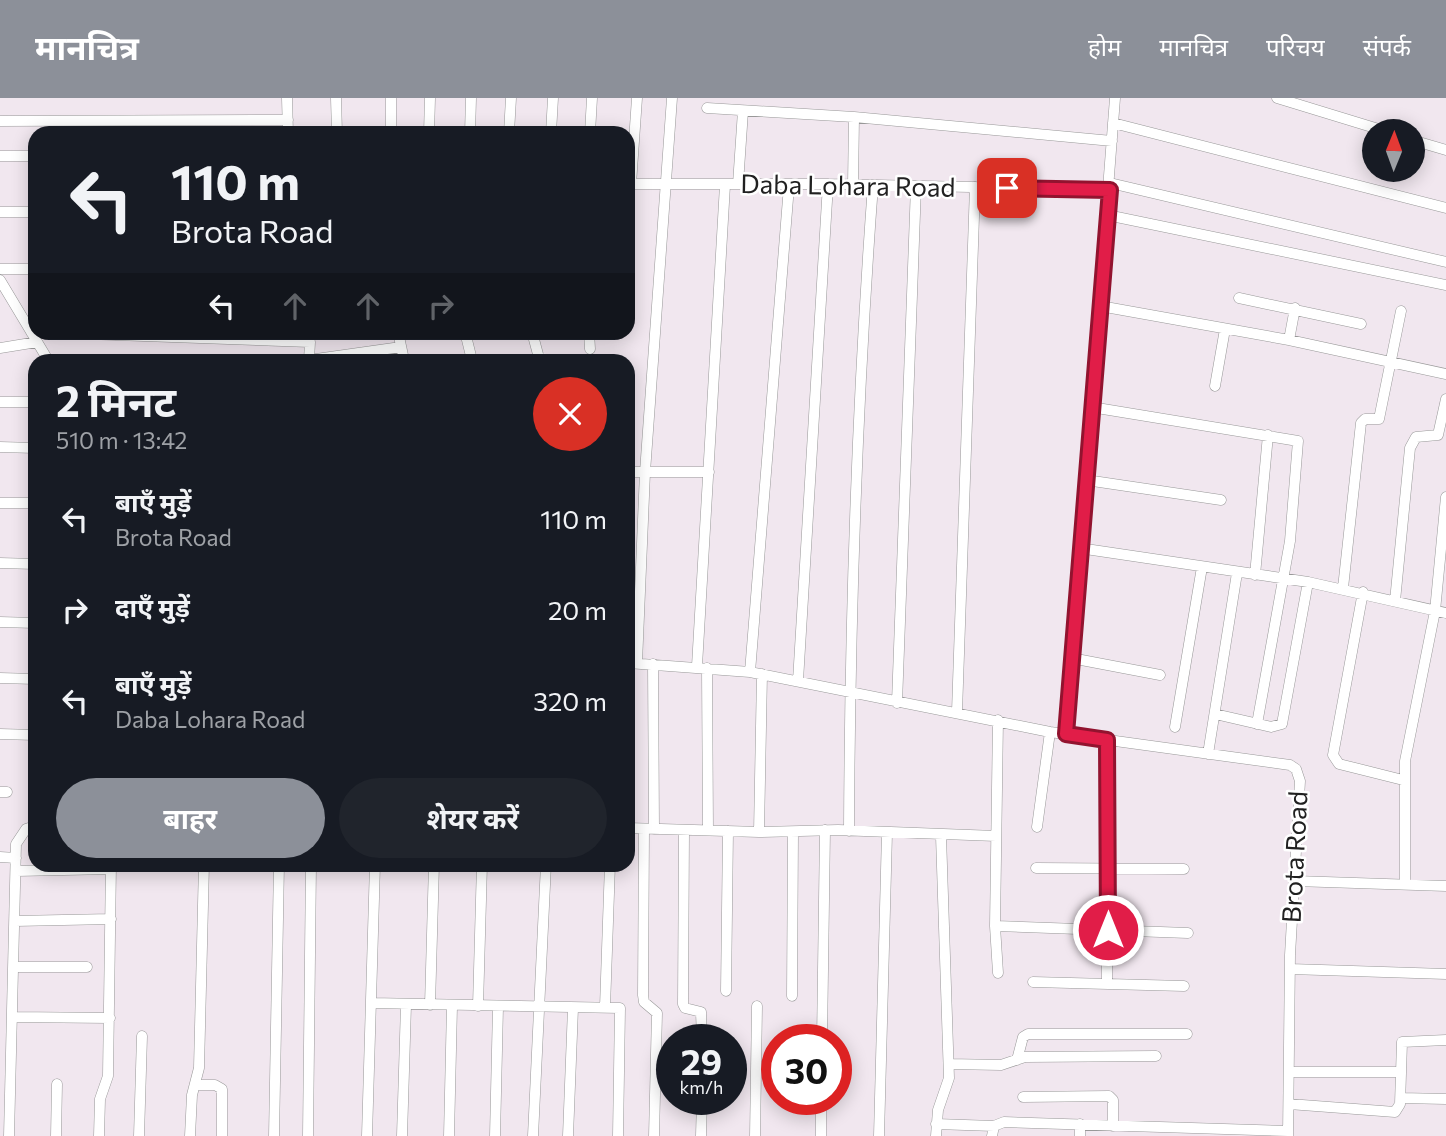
<!DOCTYPE html>
<html lang="hi">
<head>
<meta charset="utf-8">
<style>
  :root { --surface:#171b24; --page:#20242c; --text:#f1f3f6; --muted:#9ea1a6; --accent:#8c9099 }
  body { margin:0; font-family:Commissioner,"Noto Sans Devanagari",sans-serif; background:var(--page); color:var(--text); height:100vh; display:flex; flex-direction:column; font-size:26px; white-space:nowrap }
  * { box-sizing:border-box; margin:0 }
  p { font-size:23px; color:var(--muted) }
  .icon { flex:none; width:38px; height:38px; fill:none; stroke:currentColor; stroke-width:2; stroke-linecap:round; stroke-linejoin:round }
  .map { position:relative; flex:1; overflow:hidden }
  .panel { position:absolute; left:28px; top:256px; width:607px; height:518px; display:flex; flex-direction:column; background:var(--surface); border-radius:21px; box-shadow:0 4px 18px #0003 }
  .panel>* { flex:none }
  .banner { position:absolute; left:28px; top:28px; width:607px; height:214px; border-radius:21px; box-shadow:0 4px 18px #0003; background:#171b24; color:var(--text); overflow:hidden }
  .needle { width:46px; rotate:1deg }
  .fabs { position:absolute; left:1362px; top:21px; display:grid; gap:14px }
  .fabs a { display:grid; place-items:center; width:63px; height:63px; border-radius:50%; background:var(--surface); box-shadow:0 4px 18px #0003; font-size:35px }
  .speed { position:absolute; left:656px; top:926px; display:flex; gap:14px; font-size:35px; font-weight:700; text-align:center }
  .speed>* { display:grid; place-content:center; width:91px; height:91px; border-radius:50%; background:var(--surface); box-shadow:0 4px 18px #0003; line-height:1 }
  .speed small { font-size:18px; font-weight:400 }
  .speed .limit { border:10px solid #d22; background:#fff; color:#111 }
  .pin { position:absolute; display:grid; place-items:center; width:60px; height:60px; color:#fff; margin:-30px; border-radius:14px; box-shadow:0 4px 10px #0006 }
  .me { position:absolute; width:77px; margin:-38px; rotate:0deg; stroke-linejoin:round; filter:drop-shadow(0 0 5px #0008) }
  .turn { display:flex; align-items:center; gap:24px; height:147px; padding:0 28px; font-size:32px }
  .turn .icon { width:91px; height:91px; stroke-width:2.5 }
  .turn b { display:block; font-size:49px; line-height:60px }
  .lanes { display:flex; align-items:center; height:66px; padding:0 28px; background:#0003; justify-content:center; gap:35px; direction:ltr }
  .lanes .off { opacity:.35 }
  .round { display:grid; place-items:center; flex:none; width:74px; height:74px; border-radius:37px; background:var(--page) }
  .head { display:flex; align-items:center; justify-content:space-between; height:119px; padding:0 28px }
  h1 { font-size:42px; font-weight:700; line-height:52px }
  .primary-button { display:flex; gap:14px; margin-top:auto; padding:14px 28px }
  .primary-button a { flex:1; height:80px; border-radius:42px; background:var(--accent); color:#fff; font-size:28px; font-weight:700; line-height:80px; text-align:center }
  .primary-button a+a { background:var(--page); color:var(--text) }
  ul { padding:0; list-style:none }
  li { display:flex; align-items:center; gap:21px; height:91px; padding:0 28px }
  li div { flex:1 }
  li b { display:block; font-size:26px }
  li em { font-style:normal }
  header { display:flex; align-items:center; gap:42px; box-sizing:border-box; height:98px; padding:0 35px; background:var(--accent); color:#fff }
  header strong { font-size:33px }
  nav { display:flex; gap:38px; margin-inline-start:auto; font-size:24px }
  .map>svg:first-child { display:block }
  .lines { fill:none; stroke-linecap:round; stroke-linejoin:round }
  .minor-casing { stroke:#989898; stroke-width:11 }
  .minor { stroke:#fff; stroke-width:10 }
  .route-casing { stroke:#92132f; stroke-width:18 }
  .route { stroke:#e11d48; stroke-width:12 }
  .labels { text-anchor:middle; stroke-width:5; stroke-linejoin:round; paint-order:stroke }
  .street-label { font-size:26px; fill:#212121; stroke:#fff }
</style>
</head>
<body>
<header>
<strong>मानचित्र</strong>
<nav><a>होम</a><a>मानचित्र</a><a>परिचय</a><a>संपर्क</a></nav>
</header>
<div class="map">
<svg width="1446" height="1038" viewBox="0 0 1446 1038">
  <rect width="100%" height="100%" fill="#f1e7ef"/>
  <g class="lines">
    <!-- minor casing -->
    <g class="minor-casing">
      <path id="minor" d="M287 0 288 35
        M336 0 337 35
        M391 0V35
        M1277 0 1385 33
        M707 10 854 19 1112 43
        M0 23 288 22
        M1113 25 1446 110
        M429 35 430 0
        M470 35 471 0
        M509 35 511 0
        M551 35 553 0
        M590 35 592 0
        M1412 42 1446 52
        M0 58H35
        M1110 85 1446 164
        M628 86H828L1109 92
        M631 86 637 0
        M738 86 743 13
        M853 87 854 19
        M0 114H35
        M1107 117 1446 187
        M0 171H35
        M0 182 48 262
        M1239 200 1361 226
        M1100 208 1289 242 1446 276
        M31 234 310 244 309 262
        M398 234 404 262
        M465 234 472 262
        M532 234 539 260 553 262
        M589 234 590 251
        M1289 242 1295 210
        M0 250 37 244
        M309 262 401 249
        M1215 288 1225 231
        M0 304H35
        M1091 309 1298 343 1290 443 1257 626
        M0 349 35 350
        M628 374H709
        M1086 382 1221 402
        M0 405H35
        M1079 450 1308 484 1446 515
        M0 465 35 466
        M1255 477 1268 337
        M1343 490 1361 325 1365 321H1379L1401 213
        M1363 494 1333 657 1339 666 1403 682
        M1395 503 1410 350 1416 339 1438 337 1446 301
        M0 524 35 525
        M1071 560 1160 577
        M628 565 750 574 1050 634 1290 667 1296 671 1300 683 1290 857 1288 1038
        M637 565 645 374 672 0
        M653 566 654 731
        M697 568 725 87
        M707 570 708 732
        M750 574 789 88
        M0 580 35 581
        M798 583 828 86
        M897 605 916 88
        M957 614 975 89
        M1215 616 1271 629 1282 626 1308 484
        M1175 629 1202 469
        M0 636 35 637
        M1066 636 1115 0
        M1107 642V885
        M1208 656 1237 475
        M0 694H7
        M1037 729 1050 634
        M628 730 759 734 838 732 996 738
        M644 731 643 897 644 904 657 915 654 1038
        M684 732 683 906 685 910 701 914 702 942
        M849 733C850 517 857 302 873 87
        M759 734 762 576
        M0 759 16 760
        M1036 770 1184 771
        M16 773 111 771
        M1295 783 1446 788
        M1405 786V663L1435 513 1446 399
        M15 823 111 821
        M995 828 1188 835
        M15 869H87
        M1290 871 1446 876
        M998 875 995 828 998 622
        M1033 884 1184 888
        M726 893 728 733
        M792 898 793 734
        M372 905 620 910 618 1038
        M430 907 434 766
        M478 908 482 766
        M605 909 610 766
        M14 919 110 920
        M822 942 825 732
        M1017 962 1023 939 1028 936H1187
        M949 966 1001 967 1025 959 1156 958
        M1289 974H1401
        M195 987H215L222 991V1038
        M1023 999 1109 998 1113 1002V1028
        M1401 1000 1446 1001
        M1289 1006 1395 1014 1400 1006 1402 944 1446 942
        M936 1026 994 1028
        M1080 1026V1038
        M9 1038 16 746 26 731 35 728
        M56 1038 57 986
        M99 1038 100 1001 108 978 111 766
        M139 1038 142 938
        M190 1038 192 997 199 970 204 766H211
        M274 1038 279 766
        M308 1038 311 766
        M367 1038 375 766
        M402 1038 406 907
        M449 1038 452 908
        M495 1038 498 909
        M533 1038 546 766
        M568 1038 573 910
        M701 1038 702 1001
        M755 1038 757 908
        M821 1038V1001
        M879 1038 887 735
        M936 1038 938 1012 949 980 941 738
        M992 1038 994 1028 1004 1024 1288 1033"/>
    </g>
    <!-- minor -->
    <use href="#minor" class="minor"/>
  </g>
  <g class="lines">
    <!-- route casing -->
    <g class="route-casing">
      <path id="route" d="M1007 90 1110 92 1066 636 1107 642 1108 832"/>
    </g>
    <!-- route -->
    <use href="#route" class="route"/>
  </g>
  <g class="labels">
    <!-- street labels -->
    <g class="street-label">
      <text transform="translate(848 88) rotate(1)" y="9">Daba Lohara Road</text>
      <text transform="translate(1295 759) rotate(-87)" y="9">Brota Road</text>
    </g>
  </g>
</svg>
<div class="fabs">
<a><svg class="needle" viewBox="-14 -14 28 28"><path d="M0-13l5 13h-10z" fill="#e53935"/><path d="M0 13l5-13h-10z" fill="#9ea1a6"/></svg></a>
</div>
<div class="speed"><div>29<small>km/h</small></div><div class="limit">30</div></div>
<div class="pin" style="left:1007px;top:90px;background:#d93025"><svg class="icon" aria-label="arrive" viewBox="0 0 24 24"><path d="M6 21V4h12l-3 4 3 4H6"/></svg></div>
<svg class="me" style="left:1108px;top:832px" viewBox="-20 -20 40 40"><circle r="17" fill="#e11d48" stroke="#fff" stroke-width="3"/><path d="M0-11L8 9 0 5-8 9z" fill="#fff"/></svg>
<div class="banner">
<div class="turn"><svg class="icon" aria-label="left" viewBox="0 0 24 24"><path d="M17 20v-9H6M10 6l-5 5 5 5"/></svg><div><b>110 m</b>Brota Road</div></div>
<div class="lanes"><svg class="icon" aria-label="left" viewBox="0 0 24 24"><path d="M17 20v-9H6M10 6l-5 5 5 5"/></svg><svg class="icon off" aria-label="ahead" viewBox="0 0 24 24"><path d="M12 20V5M6 11l6-6 6 6"/></svg><svg class="icon off" aria-label="ahead" viewBox="0 0 24 24"><path d="M12 20V5M6 11l6-6 6 6"/></svg><svg class="icon off" aria-label="right" viewBox="0 0 24 24"><path d="M7 20v-9h11M14 6l5 5-5 5"/></svg></div>
</div>
<section class="panel">
<div class="head"><div><h1>2 मिनट</h1><p>510 m · 13:42</p></div><a class="round" style="background:#d93025;color:#fff"><svg class="icon" aria-label="close" viewBox="0 0 24 24"><path d="M6 6l12 12M18 6L6 18"/></svg></a></div>
<ul>
<li><svg class="icon" aria-label="left" viewBox="0 0 24 24"><path d="M17 20v-9H6M10 6l-5 5 5 5"/></svg><div><b>बाएँ मुड़ें</b><p>Brota Road</p></div><em>110 m</em></li>
<li><svg class="icon" aria-label="right" viewBox="0 0 24 24"><path d="M7 20v-9h11M14 6l5 5-5 5"/></svg><div><b>दाएँ मुड़ें</b></div><em>20 m</em></li>
<li><svg class="icon" aria-label="left" viewBox="0 0 24 24"><path d="M17 20v-9H6M10 6l-5 5 5 5"/></svg><div><b>बाएँ मुड़ें</b><p>Daba Lohara Road</p></div><em>320 m</em></li>
</ul>
<div class="primary-button"><a>बाहर</a><a>शेयर करें</a></div>
</section>
</div>
</body>
</html>
